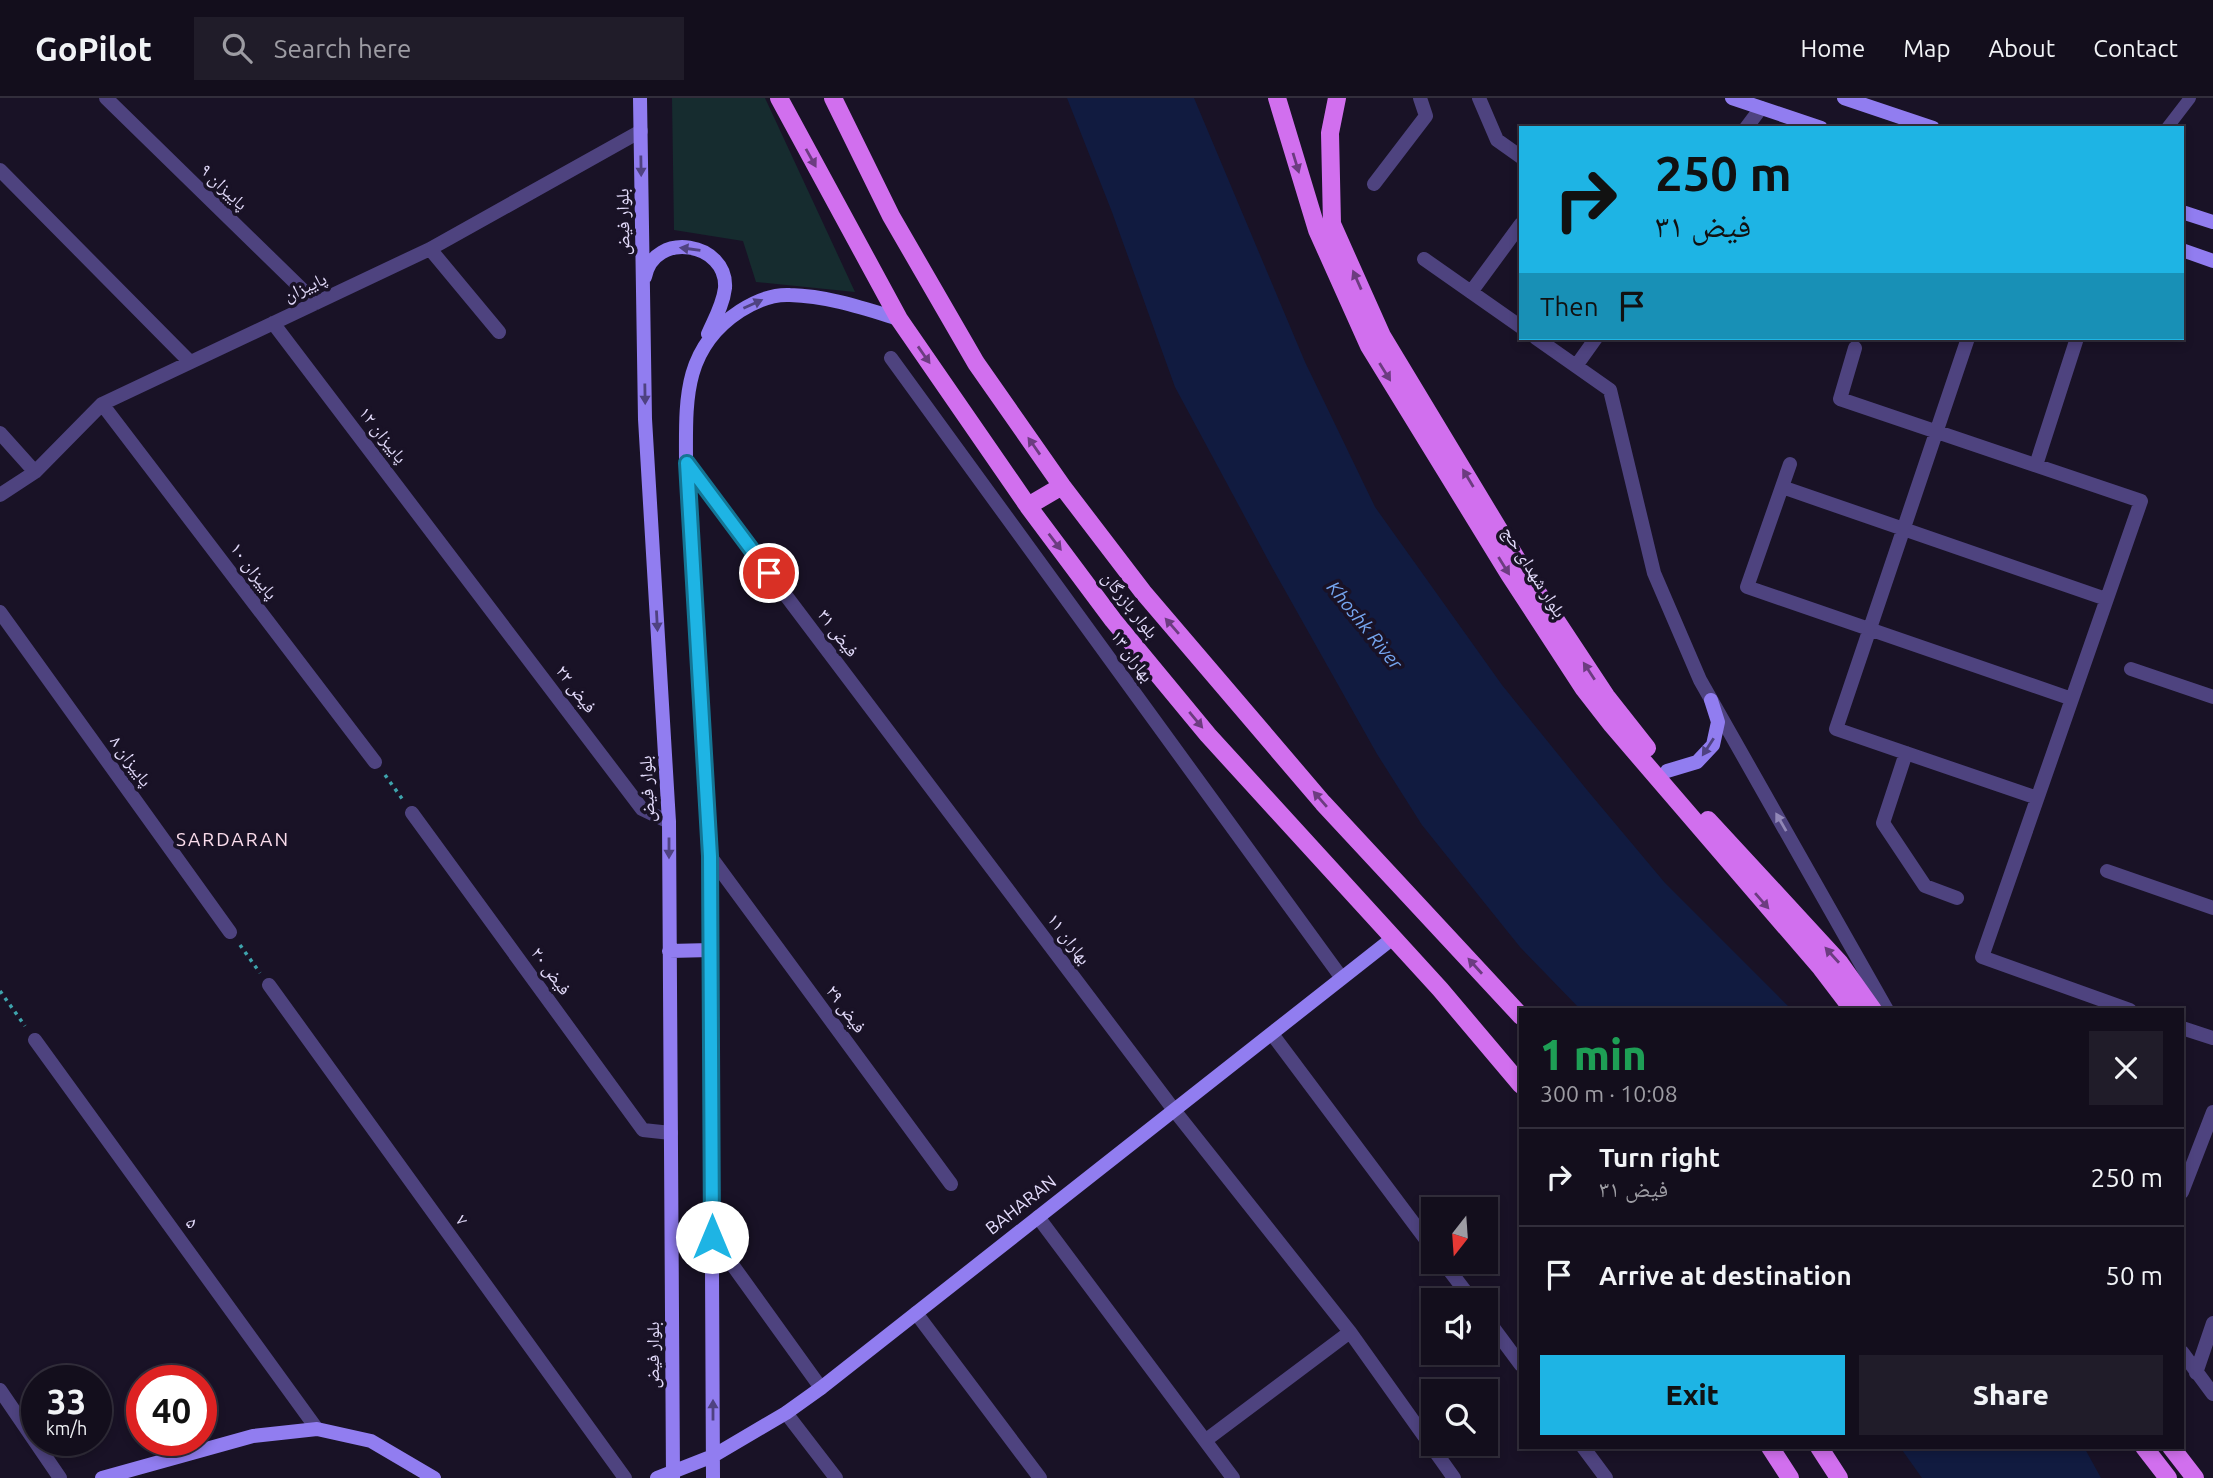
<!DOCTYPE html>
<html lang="en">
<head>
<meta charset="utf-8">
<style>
  :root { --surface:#130e1c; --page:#201c29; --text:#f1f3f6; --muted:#9d9ca3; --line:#322e3b; --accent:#1eb4e4 }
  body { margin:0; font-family:Ubuntu,"Noto Naskh Arabic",sans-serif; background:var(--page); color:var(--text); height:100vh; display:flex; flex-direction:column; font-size:26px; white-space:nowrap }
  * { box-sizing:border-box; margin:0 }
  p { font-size:23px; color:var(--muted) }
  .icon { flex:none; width:38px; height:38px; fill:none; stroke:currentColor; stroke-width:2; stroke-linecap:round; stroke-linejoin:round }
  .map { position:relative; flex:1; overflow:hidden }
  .panel { position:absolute; left:1519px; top:910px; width:665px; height:441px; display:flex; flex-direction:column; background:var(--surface); border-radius:0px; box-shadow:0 4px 10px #0003,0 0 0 2px var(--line) }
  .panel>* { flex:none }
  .guide { position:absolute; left:1519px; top:28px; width:665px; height:214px; border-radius:0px; box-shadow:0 4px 10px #0003,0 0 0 2px var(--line); background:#1eb4e4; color:#111; overflow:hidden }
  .needle { width:46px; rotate:197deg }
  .tools { position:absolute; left:1421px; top:1099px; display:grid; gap:14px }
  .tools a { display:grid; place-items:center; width:77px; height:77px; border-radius:0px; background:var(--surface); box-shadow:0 4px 10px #0003,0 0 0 2px var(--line); font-size:35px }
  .speed { position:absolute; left:21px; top:1267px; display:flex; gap:14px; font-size:35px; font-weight:700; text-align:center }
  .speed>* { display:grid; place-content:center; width:91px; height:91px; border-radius:50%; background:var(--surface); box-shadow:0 4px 10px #0003,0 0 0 2px var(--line); line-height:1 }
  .speed small { font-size:18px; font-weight:400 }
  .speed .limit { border:10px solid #d22; background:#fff; color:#111 }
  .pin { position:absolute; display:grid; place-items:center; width:60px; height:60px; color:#fff; margin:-30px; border:4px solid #fff; border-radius:50%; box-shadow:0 2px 7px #0007 }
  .me { position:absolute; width:77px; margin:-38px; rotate:0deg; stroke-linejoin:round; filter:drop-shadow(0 0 5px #0008) }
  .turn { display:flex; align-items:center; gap:24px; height:147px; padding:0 21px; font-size:32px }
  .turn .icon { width:91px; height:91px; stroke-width:2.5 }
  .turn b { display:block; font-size:49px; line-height:60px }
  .then { display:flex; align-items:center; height:66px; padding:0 21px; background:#0003; gap:14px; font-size:26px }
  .round { display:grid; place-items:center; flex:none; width:74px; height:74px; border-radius:0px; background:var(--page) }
  .headline { display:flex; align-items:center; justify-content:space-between; height:119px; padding:0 21px }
  h1 { font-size:42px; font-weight:800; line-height:52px; color:#1e9e55 }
  .primary-button { display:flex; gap:14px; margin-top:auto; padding:14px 21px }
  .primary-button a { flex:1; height:80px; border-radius:0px; background:var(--accent); color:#111; font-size:28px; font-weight:800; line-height:80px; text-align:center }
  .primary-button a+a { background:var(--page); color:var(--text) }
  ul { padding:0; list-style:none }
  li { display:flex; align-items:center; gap:21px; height:98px; padding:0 21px; border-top:2px solid var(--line) }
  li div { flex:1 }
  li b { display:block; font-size:26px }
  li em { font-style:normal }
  header { display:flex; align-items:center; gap:42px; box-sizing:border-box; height:98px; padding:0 35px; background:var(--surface); border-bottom:2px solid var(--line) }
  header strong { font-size:33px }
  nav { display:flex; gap:38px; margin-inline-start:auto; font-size:24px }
  .search { width:490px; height:63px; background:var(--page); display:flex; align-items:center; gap:18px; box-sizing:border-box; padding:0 24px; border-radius:0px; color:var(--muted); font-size:26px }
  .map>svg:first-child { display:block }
  .green { fill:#162c2f }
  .water { fill:#111b40 }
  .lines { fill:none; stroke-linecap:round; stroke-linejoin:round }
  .path { stroke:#3ea3ac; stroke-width:3.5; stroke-dasharray:3.5 5; stroke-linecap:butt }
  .lane { stroke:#4e437f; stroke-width:12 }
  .street { stroke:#4e437f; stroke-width:14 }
  .secondary { stroke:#917df0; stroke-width:14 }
  .primary { stroke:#d16fee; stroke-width:18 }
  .oneway { fill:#6c3c80 }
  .oneway2 { fill:#4f4281 }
  .oneway3 { fill:#9187b7 }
  .route-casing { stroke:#147594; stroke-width:18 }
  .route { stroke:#1eb4e4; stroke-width:12 }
  .labels { text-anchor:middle; stroke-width:7; stroke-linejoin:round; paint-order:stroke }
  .street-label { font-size:18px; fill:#e3dbfb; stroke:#191226 }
  .water-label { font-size:19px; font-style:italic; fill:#75a5ef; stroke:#191226 }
  .neighbourhood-label { font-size:19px; letter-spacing:2px; fill:#fbddec; stroke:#191226 }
</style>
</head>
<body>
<header>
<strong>GoPilot</strong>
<div class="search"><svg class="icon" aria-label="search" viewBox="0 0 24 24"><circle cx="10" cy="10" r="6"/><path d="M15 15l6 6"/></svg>Search here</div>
<nav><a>Home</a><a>Map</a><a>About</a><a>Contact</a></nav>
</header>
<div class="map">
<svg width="2213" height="1380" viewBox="0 0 2213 1380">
  <rect width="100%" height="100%" fill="#191226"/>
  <!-- green -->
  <path class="green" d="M672 0H765L855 194 756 184 743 143 674 132Z"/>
  <!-- water -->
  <path class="water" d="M1067 0H1194L1305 264 1375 409 1502 587 1587 692 1665 785 1792 912H1581L1520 849 1422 727 1377 656 1273 471 1175 289 1112 114Z
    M1900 1349H2084L2101 1380H1922Z"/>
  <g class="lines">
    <!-- path -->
    <path class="path" d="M385 677 403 702
      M240 847 260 875
      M0 893 25 928"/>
    <!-- lane -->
    <path class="lane" d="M2167 30 2190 0"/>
    <!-- street -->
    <path class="street" d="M106 0 316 205
      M1479 0 1497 42 1521 59
      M1746 30 1761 10
      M0 72 190 264
      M1374 86 1426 18 1420 0
      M430 151 499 234
      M1424 161 1521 229
      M1471 194 1521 126
      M273 225 642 711 669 724
      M1536 240 1610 292 1654 475 1700 582 1887 912
      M1968 240 1836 631 2037 700
      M1855 250 1840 301 2141 403 1982 859 2130 912
      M891 260 1341 879
      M1576 268 1596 240
      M102 306 375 664
      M0 335 35 374
      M686 365 1174 1012 1350 1234 1454 1380
      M1790 366 1747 489 2072 601
      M2036 367 2077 240
      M1782 389 2106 501
      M0 397 35 374 102 306 430 151 641 33
      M0 514 230 834
      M2131 571 2213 599
      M1906 655 1883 725 1925 788 1957 800
      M412 715 643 1032 671 1035
      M710 758 951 1086
      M2107 773 2213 810
      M269 887 625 1380
      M2182 930 2213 940
      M1272 936 1433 1151
      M35 942 317 1331
      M2182 1094 2213 1014
      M1038 1119 1233 1380
      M726 1158 821 1290
      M1443 1164 1472 1202
      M916 1215 1040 1380
      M1486 1220 1521 1267
      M2182 1254 2213 1296
      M2196 1275 2213 1225
      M0 1292 60 1380
      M1486 1299 1493 1294
      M786 1315 836 1380
      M1206 1342 1350 1234
      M1583 1349 1606 1380"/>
    <!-- secondary -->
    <path class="secondary" d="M640 0 645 321 669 724 673 1380
      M1732 0 1821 30
      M1844 0 1933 30
      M2182 114 2213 124
      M2182 152 2213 163
      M645 179C654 132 728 144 725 190 723 207 714 222 708 236
      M1667 673 1697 664 1713 647 1718 624 1711 602
      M669 853 711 852
      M102 1380 253 1338 317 1331 371 1343 434 1380
      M657 1380 713 1358 786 1315 821 1290 1393 840
      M713 1380 710 758 686 365C686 304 682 251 740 213 754 204 772 196 790 197 828 198 863 210 899 221"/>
    <!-- primary -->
    <path class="primary" d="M779 0 899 221 1028 408 1113 522 1208 637 1440 891 1521 987
      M833 0 891 118 976 265 1062 388 1143 494 1323 705 1521 918
      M1277 0 1317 132 1369 248 1509 476 1584 591 1612 627 1821 870 1853 912
      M1337 0 1330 35 1332 126 1382 238 1530 483 1606 598 1647 650
      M1028 408 1062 388
      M1708 722 1839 864 1873 912
      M1770 1349 1790 1380
      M1819 1349 1839 1380
      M2144 1349 2168 1380
      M2171 1349 2195 1380"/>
  </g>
  <!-- one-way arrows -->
  <defs><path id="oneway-solid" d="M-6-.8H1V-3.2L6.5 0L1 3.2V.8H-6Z" transform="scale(1.75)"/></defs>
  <g class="oneway">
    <use href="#oneway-solid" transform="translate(811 60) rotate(61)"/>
    <use href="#oneway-solid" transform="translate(1296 65) rotate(73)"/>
    <use href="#oneway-solid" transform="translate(1357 182) rotate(-114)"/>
    <use href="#oneway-solid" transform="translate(924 257) rotate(55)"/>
    <use href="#oneway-solid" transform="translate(1385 274) rotate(58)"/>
    <use href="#oneway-solid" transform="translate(1034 348) rotate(-125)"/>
    <use href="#oneway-solid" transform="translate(1468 380) rotate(-121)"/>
    <use href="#oneway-solid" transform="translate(1055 444) rotate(53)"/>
    <use href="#oneway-solid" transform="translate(1504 468) rotate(58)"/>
    <use href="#oneway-solid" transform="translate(1172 528) rotate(-131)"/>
    <use href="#oneway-solid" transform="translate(1589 573) rotate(-123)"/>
    <use href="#oneway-solid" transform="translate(1196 622) rotate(50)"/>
    <use href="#oneway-solid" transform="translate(1320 701) rotate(-131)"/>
    <use href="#oneway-solid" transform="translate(1762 803) rotate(49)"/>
    <use href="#oneway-solid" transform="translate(1832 857) rotate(-132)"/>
    <use href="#oneway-solid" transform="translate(1475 868) rotate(-132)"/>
  </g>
  <g class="oneway2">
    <use href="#oneway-solid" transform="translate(641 68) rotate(89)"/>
    <use href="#oneway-solid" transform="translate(690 151) rotate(-172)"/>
    <use href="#oneway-solid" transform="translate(753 206) rotate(-24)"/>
    <use href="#oneway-solid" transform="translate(645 296) rotate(89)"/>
    <use href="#oneway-solid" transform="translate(657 523) rotate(87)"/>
    <use href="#oneway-solid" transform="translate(1708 649) rotate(123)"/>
    <use href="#oneway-solid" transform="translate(669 750) rotate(90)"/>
    <use href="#oneway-solid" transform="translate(713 1312) rotate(-90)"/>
  </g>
  <use class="oneway3" href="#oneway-solid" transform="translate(1781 724) rotate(-120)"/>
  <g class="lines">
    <!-- route casing -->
    <g class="route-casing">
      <path id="route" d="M712 1139 710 758 687 365 769 475"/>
    </g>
    <!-- route -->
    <use href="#route" class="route"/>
  </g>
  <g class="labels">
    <!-- street labels -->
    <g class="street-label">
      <text transform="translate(224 89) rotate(44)" y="6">پاییزان ۹</text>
      <text transform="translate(623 124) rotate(-91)" y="6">بلوار فیض</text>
      <text transform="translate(305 189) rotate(-25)" y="6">پاییزان</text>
      <text transform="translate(383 337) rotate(52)" y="6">پاییزان ۱۲</text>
      <text transform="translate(254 473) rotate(53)" y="6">پاییزان ۱۰</text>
      <text transform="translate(1534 474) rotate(58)" y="6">بلوار شهدای حج</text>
      <text transform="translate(1130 507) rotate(52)" y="6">بلوار بازرگان</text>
      <text transform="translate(838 535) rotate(53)" y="6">فیض ۳۱</text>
      <text transform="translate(1132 558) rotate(54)" y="6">بهاران ۱۳</text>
      <text transform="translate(576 591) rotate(53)" y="6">فیض ۲۲</text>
      <text transform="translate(131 663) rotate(54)" y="6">پاییزان ۸</text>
      <text transform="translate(647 691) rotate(-93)" y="6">بلوار فیض</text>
      <text transform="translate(1069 841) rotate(53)" y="6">بهاران ۱۱</text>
      <text transform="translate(551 873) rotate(54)" y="6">فیض ۲۰</text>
      <text transform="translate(846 911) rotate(54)" y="6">فیض ۲۹</text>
      <text transform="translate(1021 1107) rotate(-38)" y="6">BAHARAN</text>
      <text transform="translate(462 1122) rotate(54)" y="6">۷</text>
      <text transform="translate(192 1125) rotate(54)" y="6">۵</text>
      <text transform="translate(653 1257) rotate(-90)" y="6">بلوار فیض</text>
    </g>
    <!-- water labels -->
    <g class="water-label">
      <text transform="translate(1365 527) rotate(51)" y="7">Khoshk River</text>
    </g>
    <!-- neighbourhood labels -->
    <g class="neighbourhood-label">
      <text x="233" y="748">SARDARAN</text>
    </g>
  </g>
</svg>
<div class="tools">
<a><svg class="needle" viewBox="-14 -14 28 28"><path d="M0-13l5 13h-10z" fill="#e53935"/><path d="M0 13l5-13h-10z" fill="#9d9ca3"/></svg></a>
<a><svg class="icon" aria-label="sound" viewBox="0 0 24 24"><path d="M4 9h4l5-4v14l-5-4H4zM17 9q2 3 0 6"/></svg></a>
<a><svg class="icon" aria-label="search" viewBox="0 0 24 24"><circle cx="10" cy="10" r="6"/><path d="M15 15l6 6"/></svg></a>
</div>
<div class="speed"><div>33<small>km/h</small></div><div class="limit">40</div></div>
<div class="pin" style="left:769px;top:475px;background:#d93025"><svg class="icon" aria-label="arrive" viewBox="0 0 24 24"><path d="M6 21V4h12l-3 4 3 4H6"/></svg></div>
<svg class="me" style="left:712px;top:1139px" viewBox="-20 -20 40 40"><circle r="19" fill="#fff"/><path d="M0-13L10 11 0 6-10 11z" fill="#1eb4e4"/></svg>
<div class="guide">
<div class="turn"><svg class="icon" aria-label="right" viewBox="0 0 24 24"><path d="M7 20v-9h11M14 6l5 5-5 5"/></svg><div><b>250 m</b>فیض ۳۱</div></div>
<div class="then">Then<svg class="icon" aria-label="arrive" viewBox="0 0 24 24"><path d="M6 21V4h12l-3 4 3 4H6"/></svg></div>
</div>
<section class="panel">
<div class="headline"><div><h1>1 min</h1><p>300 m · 10:08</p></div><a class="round"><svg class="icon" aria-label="close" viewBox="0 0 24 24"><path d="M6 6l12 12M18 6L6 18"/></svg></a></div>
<ul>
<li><svg class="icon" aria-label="right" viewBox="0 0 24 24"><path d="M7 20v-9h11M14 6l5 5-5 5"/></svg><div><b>Turn right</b><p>فیض ۳۱</p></div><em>250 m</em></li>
<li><svg class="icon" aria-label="arrive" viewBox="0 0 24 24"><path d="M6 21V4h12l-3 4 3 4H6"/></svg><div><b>Arrive at destination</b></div><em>50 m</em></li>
</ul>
<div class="primary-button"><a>Exit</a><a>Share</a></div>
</section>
</div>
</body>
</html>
